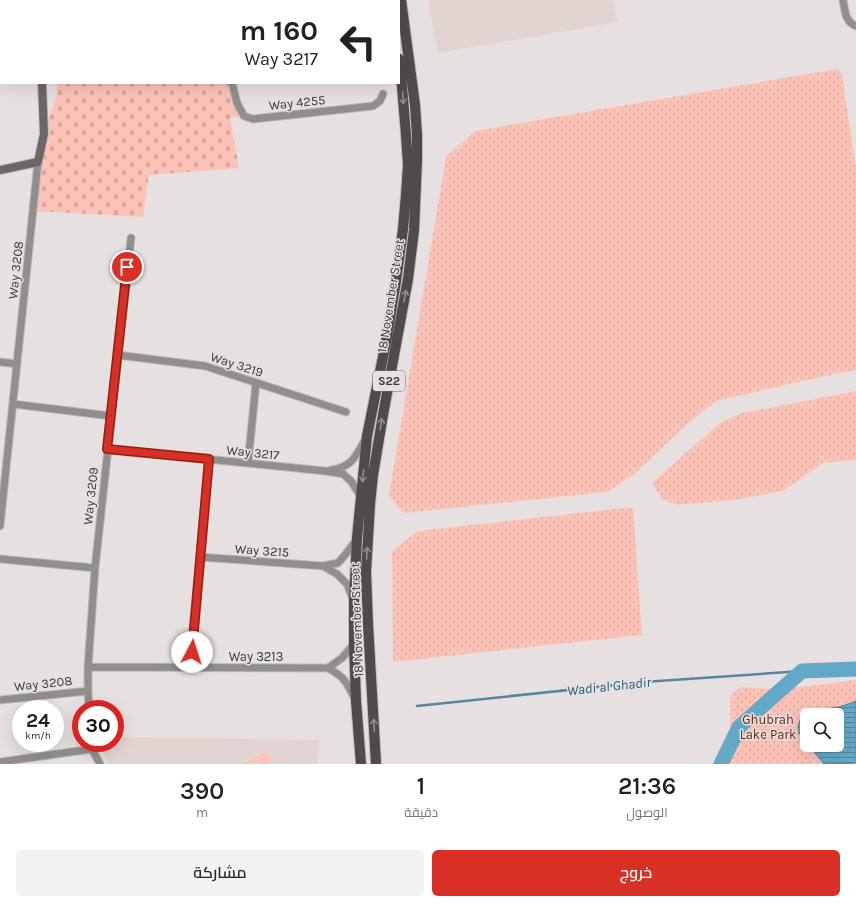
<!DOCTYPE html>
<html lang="ar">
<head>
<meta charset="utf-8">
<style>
  :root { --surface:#fff; --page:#f2f2f2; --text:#222; --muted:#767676; --accent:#d93025 }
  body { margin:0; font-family:Karla,Cairo,sans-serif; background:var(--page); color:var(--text); direction:rtl; height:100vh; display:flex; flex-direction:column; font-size:15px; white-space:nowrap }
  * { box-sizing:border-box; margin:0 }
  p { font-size:13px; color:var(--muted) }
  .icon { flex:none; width:22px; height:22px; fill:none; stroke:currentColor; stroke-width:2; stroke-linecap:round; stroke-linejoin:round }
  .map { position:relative; height:764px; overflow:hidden; direction:ltr }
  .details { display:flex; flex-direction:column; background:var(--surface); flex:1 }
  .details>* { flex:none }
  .top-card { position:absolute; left:0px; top:0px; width:400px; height:84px; box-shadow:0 4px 16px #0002; direction:rtl; background:#fff; color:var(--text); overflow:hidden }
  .buttons { position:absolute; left:800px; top:708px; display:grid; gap:8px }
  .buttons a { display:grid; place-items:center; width:44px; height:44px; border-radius:6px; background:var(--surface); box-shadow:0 4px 16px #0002; font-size:20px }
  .speed { position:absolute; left:12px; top:700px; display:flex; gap:8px; font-size:20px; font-weight:700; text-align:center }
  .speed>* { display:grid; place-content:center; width:52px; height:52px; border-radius:50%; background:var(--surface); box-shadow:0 4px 16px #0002; line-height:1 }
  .speed small { font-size:10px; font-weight:400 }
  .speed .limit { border:6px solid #d22; background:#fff; color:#111 }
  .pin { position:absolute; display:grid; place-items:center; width:34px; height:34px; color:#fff; margin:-17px; border:2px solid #fff; border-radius:50%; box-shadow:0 1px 4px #0007 }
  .me { position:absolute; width:44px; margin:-22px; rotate:5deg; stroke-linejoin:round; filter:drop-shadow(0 0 3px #0008) }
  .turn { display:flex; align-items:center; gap:14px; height:84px; padding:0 16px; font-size:18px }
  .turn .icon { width:52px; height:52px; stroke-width:2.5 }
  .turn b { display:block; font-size:28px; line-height:34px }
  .eta { display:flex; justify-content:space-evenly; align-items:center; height:68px; text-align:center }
  .eta b { font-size:24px; font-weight:600; line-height:28px }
  .cta { display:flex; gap:8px; margin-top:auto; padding:8px 16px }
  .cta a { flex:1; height:46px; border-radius:6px; background:var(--accent); color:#fff; font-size:16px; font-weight:600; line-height:46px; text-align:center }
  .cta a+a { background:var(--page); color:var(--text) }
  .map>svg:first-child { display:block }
  .built { fill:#e2d4d1 }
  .green { fill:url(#green-dots); fill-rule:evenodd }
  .cemetery { fill:url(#cemetery-stones) }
  .pitch { fill:#fcc2b5 }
  .water { fill:url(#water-rules); stroke:#57879c }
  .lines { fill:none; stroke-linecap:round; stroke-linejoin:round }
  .stream { stroke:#57879c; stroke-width:2.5 }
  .river { stroke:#63a8c6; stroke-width:15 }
  .street-casing { stroke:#c1bcbb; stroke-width:9 }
  .secondary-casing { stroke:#c1bcbb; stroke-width:10 }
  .primary-casing { stroke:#c1bcbb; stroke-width:12 }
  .street { stroke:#918f8e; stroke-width:7 }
  .secondary { stroke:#6a6766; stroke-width:8 }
  .primary { stroke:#4e4b4a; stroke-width:10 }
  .oneway { stroke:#928e8e }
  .route-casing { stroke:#8d1f18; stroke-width:10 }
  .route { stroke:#d93025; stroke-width:7 }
  .labels { text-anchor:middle; stroke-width:3; stroke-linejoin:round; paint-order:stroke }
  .shield { fill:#e6e1e0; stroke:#6f6c6b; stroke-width:1 }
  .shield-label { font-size:12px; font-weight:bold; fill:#3c3a39 }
  .street-label { font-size:13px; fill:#3c3a39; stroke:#e6e1e0 }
  .park-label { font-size:13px; fill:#691c0c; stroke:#e6e1e0 }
  .water-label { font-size:14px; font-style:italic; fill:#255d73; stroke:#e6e1e0 }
</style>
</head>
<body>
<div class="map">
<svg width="856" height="764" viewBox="0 0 856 764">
  <defs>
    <pattern id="green-dots" width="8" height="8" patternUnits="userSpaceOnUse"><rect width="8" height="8" fill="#fcc2b5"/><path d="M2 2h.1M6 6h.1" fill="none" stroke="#d9a79c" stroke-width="1.8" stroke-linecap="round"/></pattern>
    <pattern id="cemetery-stones" width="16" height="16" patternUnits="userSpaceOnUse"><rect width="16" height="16" fill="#fcc2b5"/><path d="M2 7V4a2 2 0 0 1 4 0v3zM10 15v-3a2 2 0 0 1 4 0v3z" fill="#d9a79c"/></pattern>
    <pattern id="water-rules" width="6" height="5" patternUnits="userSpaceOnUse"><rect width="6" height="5" fill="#63a8c6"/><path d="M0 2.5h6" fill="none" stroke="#538aa2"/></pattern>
  </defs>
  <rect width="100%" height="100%" fill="#e6e1e0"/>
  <!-- built -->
  <path class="built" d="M428 0H613L617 22 438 53Z
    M115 737 319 740 318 764H109L101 748 104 743H115Z"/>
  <!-- green -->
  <path class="green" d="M837 69 842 74 856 168V370L816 378 716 401 683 428 633 475 607 492 404 513 394 502 389 495 446 157 475 131Z
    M856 391V460L823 463 783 491 734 500 677 505 662 499 652 483 720 423 742 413Z
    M633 507 642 635 393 662 392 551 418 531Z
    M856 680V764H730V696L741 687 771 689 810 686ZM807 715H837V745H807Z"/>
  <!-- cemetery -->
  <path class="cemetery" d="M56 0H184L198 1H56Z
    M57 83H232L244 116 230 118 239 168 149 175 143 217 33 211 44 134 57 93Z"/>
  <!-- pitch -->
  <path class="pitch" d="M265 752 272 764H243Z"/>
  <!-- water -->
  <path class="water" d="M856 701V762L854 764H824L808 745H837V715H807V743C805 740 801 737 799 733 796 726 801 715 807 712 815 708 824 709 832 708 841 707 848 704 856 701Z"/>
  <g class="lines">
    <!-- stream -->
    <path class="stream" d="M417 706 644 682 802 671"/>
    <!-- river -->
    <path class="river" d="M721 764 739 727 802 671 856 669"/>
    <!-- street casing -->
    <g class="street-casing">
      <path id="street" d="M843 0C845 10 845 22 856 26
        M224 1V0
        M232 83 237 103 244 116 253 119 373 106 380 101 383 94
        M118 355 205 366 346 412
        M0 362 17 364
        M13 404 111 416
        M107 449 325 471 343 474 351 481 361 497
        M248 463 256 383
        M331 470C353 467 356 455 366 438
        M0 526 38 162
        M200 557 323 566 338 563 345 555 357 539
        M0 559 95 568
        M323 566 337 574 347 584 353 599
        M88 667 328 668C346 678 346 682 355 699
        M190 667 209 459
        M328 668 342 658 354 644
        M0 700 88 691
        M89 709 88 691V667L95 568 131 238
        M91 743 92 749 100 764
        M0 762 92 749"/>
    </g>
    <!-- secondary casing -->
    <g class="secondary-casing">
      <path id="secondary" d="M42 1V0
        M0 170 38 162 44 134 42 83"/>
    </g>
    <!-- primary casing -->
    <g class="primary-casing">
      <path id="primary" d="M390 0V1
        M361 764 356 701 354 644V601L357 538 367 436 387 337 396 281 403 229 406 195 408 165 406 135 401 74 399 59
        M376 764 368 624 366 572 370 504 373 475 383 415 408 279 414 230 417 160V135L415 105 401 0"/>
    </g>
    <!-- street -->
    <use href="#street" class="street"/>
    <!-- secondary -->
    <use href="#secondary" class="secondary"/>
    <!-- primary -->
    <use href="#primary" class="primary"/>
  </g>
  <!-- one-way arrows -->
  <defs><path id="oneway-shaft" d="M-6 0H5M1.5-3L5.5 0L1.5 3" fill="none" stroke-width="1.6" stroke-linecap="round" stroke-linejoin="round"/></defs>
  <g class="oneway">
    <use href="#oneway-shaft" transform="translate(403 98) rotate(85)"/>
    <use href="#oneway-shaft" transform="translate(405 296) rotate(-79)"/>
    <use href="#oneway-shaft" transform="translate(381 424) rotate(-81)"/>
    <use href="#oneway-shaft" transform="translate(363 476) rotate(96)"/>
    <use href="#oneway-shaft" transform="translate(367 553) rotate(-87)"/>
    <use href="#oneway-shaft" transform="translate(374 725) rotate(-93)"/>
  </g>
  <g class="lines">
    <!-- route casing -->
    <g class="route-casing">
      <path id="route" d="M127 267 107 449 209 459 192 652"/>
    </g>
    <!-- route -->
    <use href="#route" class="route"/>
  </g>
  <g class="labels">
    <!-- shield labels -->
    <rect class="shield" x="373" y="371" width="32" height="20" rx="3"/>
    <g class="shield-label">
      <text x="389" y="385">S22</text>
    </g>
    <!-- street labels -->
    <g class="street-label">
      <text transform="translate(297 102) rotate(-6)" y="5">Way 4255</text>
      <text transform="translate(15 270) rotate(-84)" y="5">Way 3208</text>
      <text transform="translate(390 296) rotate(-81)" y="5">18 November Street</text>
      <text transform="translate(237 364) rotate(18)" y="5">Way 3219</text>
      <text transform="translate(253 452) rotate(6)" y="5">Way 3217</text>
      <text transform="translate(90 496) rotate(-84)" y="5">Way 3209</text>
      <text transform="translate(262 550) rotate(4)" y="5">Way 3215</text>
      <text transform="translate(356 620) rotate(-92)" y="5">18 November Street</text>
      <text x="256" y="661">Way 3213</text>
      <text transform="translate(43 683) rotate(-6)" y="5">Way 3208</text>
    </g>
    <!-- park labels -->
    <g class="park-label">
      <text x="768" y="724">Ghubrah<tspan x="768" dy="15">Lake Park</tspan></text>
    </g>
    <!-- water labels -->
    <g class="water-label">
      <text transform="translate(609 686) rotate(-6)" y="5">Wadi al Ghadir</text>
    </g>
  </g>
</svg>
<div class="buttons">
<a><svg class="icon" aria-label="search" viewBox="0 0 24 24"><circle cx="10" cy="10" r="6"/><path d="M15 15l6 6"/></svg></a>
</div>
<div class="speed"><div>24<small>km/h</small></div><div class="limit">30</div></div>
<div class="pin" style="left:127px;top:267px;background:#d93025"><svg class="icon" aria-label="arrive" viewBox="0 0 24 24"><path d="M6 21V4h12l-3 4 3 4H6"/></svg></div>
<svg class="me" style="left:192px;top:652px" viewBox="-20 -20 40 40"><circle r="19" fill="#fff"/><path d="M0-13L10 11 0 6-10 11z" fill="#d93025"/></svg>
<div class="top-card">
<div class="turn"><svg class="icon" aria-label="left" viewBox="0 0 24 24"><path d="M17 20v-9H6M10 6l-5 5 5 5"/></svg><div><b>160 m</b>Way 3217</div></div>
</div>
</div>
<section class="details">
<div class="eta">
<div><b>21:36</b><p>الوصول</p></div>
<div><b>1</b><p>دقيقة</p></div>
<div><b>390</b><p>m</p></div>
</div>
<div class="cta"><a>خروج</a><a>مشاركة</a></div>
</section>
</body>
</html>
